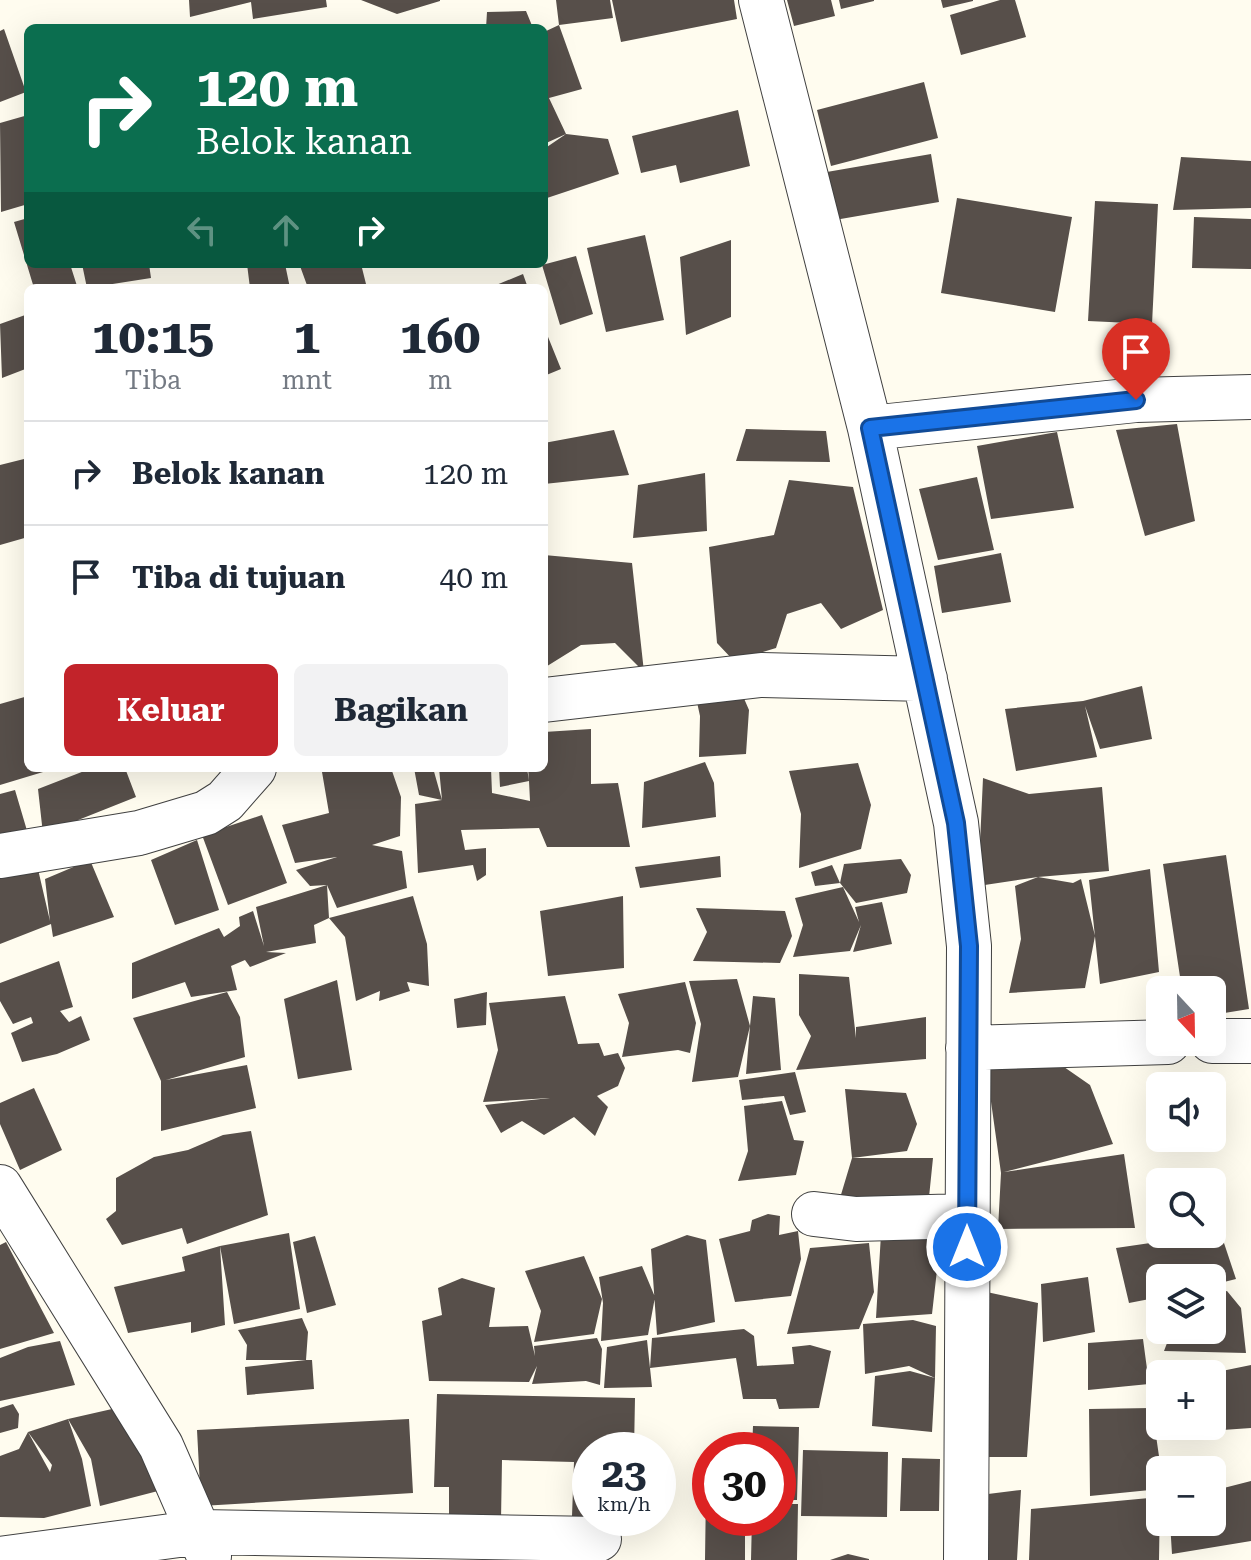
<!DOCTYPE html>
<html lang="id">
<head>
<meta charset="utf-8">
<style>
  :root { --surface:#fff; --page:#f2f2f3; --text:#1f2937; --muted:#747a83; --line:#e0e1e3; --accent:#c2232a }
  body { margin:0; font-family:"Roboto Serif",serif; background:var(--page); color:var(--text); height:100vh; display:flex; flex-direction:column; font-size:30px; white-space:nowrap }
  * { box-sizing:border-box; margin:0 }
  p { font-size:26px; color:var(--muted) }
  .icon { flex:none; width:44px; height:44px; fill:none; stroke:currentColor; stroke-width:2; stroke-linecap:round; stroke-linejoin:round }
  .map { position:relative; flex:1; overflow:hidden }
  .panel { position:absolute; left:24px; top:284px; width:524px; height:488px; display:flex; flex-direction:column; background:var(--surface); border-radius:12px; box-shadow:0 8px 32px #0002 }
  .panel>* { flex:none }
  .top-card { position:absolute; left:24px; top:24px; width:524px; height:244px; border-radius:12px; box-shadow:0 8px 32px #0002; background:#0b6e4f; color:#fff; overflow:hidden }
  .needle { width:52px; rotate:158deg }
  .controls { position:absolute; left:1146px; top:976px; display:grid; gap:16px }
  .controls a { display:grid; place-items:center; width:80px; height:80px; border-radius:12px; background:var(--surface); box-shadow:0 8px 32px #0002; font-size:40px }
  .speed { position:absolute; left:572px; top:1432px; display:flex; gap:16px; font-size:40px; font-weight:700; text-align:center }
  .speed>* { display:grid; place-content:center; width:104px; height:104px; border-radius:50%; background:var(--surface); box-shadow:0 8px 32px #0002; line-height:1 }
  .speed small { font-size:20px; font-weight:400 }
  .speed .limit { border:12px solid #d22; background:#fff; color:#111 }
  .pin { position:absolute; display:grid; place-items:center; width:68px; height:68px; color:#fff; margin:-82px -34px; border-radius:50% 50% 50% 0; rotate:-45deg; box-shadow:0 0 8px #0007 }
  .pin .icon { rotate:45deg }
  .me { position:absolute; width:88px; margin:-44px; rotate:0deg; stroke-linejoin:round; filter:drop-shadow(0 0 6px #0008) }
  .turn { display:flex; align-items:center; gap:28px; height:168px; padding:0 40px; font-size:36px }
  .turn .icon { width:104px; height:104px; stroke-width:2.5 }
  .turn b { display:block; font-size:56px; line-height:68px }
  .lanes { display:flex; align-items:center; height:76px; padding:0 40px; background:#0003; justify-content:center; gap:40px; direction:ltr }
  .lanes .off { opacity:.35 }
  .eta { display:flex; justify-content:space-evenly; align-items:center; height:136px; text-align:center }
  .eta b { font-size:48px; font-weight:700; line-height:56px }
  .cta { display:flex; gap:16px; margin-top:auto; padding:16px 40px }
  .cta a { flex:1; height:92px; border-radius:12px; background:var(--accent); color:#fff; font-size:32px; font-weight:700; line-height:92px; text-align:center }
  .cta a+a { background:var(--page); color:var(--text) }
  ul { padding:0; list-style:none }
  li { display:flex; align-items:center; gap:24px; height:104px; padding:0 40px; border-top:2px solid var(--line) }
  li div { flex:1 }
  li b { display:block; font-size:30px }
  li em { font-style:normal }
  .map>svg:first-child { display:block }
  .building { fill:#574f4a }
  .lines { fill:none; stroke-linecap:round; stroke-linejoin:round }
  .street-casing { stroke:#414141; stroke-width:46 }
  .street { stroke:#fff; stroke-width:44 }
  .route-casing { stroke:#114b97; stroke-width:20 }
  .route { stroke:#1a73e8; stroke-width:14 }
</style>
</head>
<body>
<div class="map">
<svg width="1251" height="1560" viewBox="0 0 1251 1560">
  <rect width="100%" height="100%" fill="#fffcef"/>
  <!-- building -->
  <path class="building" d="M189 0H326L327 7 253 19 251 2 190 17Z
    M361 0H440V1L397 14Z
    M556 0H610L613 18 559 25Z
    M612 0H734L737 19 621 42Z
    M787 0H831L835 16 794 26Z
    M839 0H874V1L841 9Z
    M941 0H973V1L943 8Z
    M1000 0H1015L1026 37 961 55 950 15Z
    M526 11 533 28H486L487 12Z
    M559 25 582 89 549 98 566 134 544 144V32Z
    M4 29 26 92 0 102V31Z
    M924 82 938 138 831 166 817 110Z
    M738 110 750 166 680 183 676 165 641 173 632 136Z
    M28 115V204L1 212 0 123Z
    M566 134 608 139 619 174 544 199V149Z
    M931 154 939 202 829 221 821 173Z
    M1181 157 1251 161V208L1173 210Z
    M957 198 1072 217 1055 312 941 293Z
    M1095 201 1158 204 1152 324 1088 321Z
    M1194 217 1251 219V269L1192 268Z
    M28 218V264H70L77 286 34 288 14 222Z
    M645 235 664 320 606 332 587 248Z
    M731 240V317L686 335 680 257Z
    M576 256 593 314 560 325 542 265Z
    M82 264H149L151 278 87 288Z
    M247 264H285L290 288H250Z
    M304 264H361L367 288H332L330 285 308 288 300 266Z
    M523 274 528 288H489Z
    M28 314V368L2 378 0 324Z
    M544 327 561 369 544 376Z
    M1177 424 1195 521 1145 536 1116 430Z
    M746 429 826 431 830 462 736 461Z
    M614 430 629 475 544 484V443Z
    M1057 432 1074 508 991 519 977 446Z
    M28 458V537L0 545V465Z
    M705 473 707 531 633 538 638 485Z
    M977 477 994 550 938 560 919 489Z
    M789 480 853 487 883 610 841 629 821 603 787 614 776 648 734 661 717 643 709 547 774 535Z
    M1001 553 1011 602 942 613 934 566Z
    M544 555 632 563 644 672 615 643 581 645 544 668Z
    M1142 686 1152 739 1100 749 1085 706 1097 757 1016 771 1005 709 1083 701Z
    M739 687 749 710 746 754 699 757 700 716 695 693Z
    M28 696V768L53 769 0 785V704Z
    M591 729V784L618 783 630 847H547L539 828 461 830 465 850 486 848V875L477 881 473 865 418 873 415 804 442 800 419 795 414 768H433L442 800 439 768H491L492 793 530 801 529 781 500 787 499 768H527L529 781 528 768H544V732Z
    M705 762 714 783 716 817 642 828 644 782Z
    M858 763 871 805 861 849 799 868 801 814 789 771Z
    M92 768H125L136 797 43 834 38 789Z
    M336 768H391L401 797 400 836 372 845 402 851 407 888 337 908 327 885 329 918 314 925 316 943 266 952 286 953 250 967 245 960 231 966 237 990 191 997 185 982 132 999V963L219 928 224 937 240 926 239 917 253 911 264 946 256 907 327 885 310 886 296 870 337 857 295 863 282 825 329 813 322 772Z
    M983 778 1029 794 1102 787 1109 871 1038 877 1073 883 1081 879 1095 936 1085 988 1009 993 1021 939 1015 886 1038 877 978 886Z
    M15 790 28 834 0 843V794Z
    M262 815 287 883 228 905 202 835Z
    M197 840 219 910 175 925 151 860Z
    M1226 855 1249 1009 1212 1015V990H1182L1163 864Z
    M720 856 721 877 640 888 635 867Z
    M901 859 911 875 907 893 856 903 840 883 844 864Z
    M90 860 114 917 53 937 51 924 0 944V878L37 865 50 921 45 879Z
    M832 865 840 883 815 886 811 872Z
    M1150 869 1159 972 1100 984 1089 880Z
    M843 887 859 922 855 907 882 902 892 944 853 952 861 925 850 951 793 957 803 925 795 898Z
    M413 896 427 944 429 986 407 982 410 991 379 1001 380 991 356 1001 345 937 329 918Z
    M623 896 624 968 548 976 540 911Z
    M696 908 785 911 792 936 780 963 693 961 707 932Z
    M59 961 73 1007 60 1011 69 1022 81 1016 90 1040 57 1054 22 1062 11 1033 33 1023 31 1017 13 1024 0 1001V983Z
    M799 974 849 977 856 1038V1027L926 1017V1059L796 1070 811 1036 799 1015Z
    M737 979 750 1026 753 996 775 998 781 1070 746 1074 750 1026 738 1077 692 1082 701 1024 689 981Z
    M337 980 352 1070 298 1079 284 999Z
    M685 982 696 1023 690 1053 678 1050 622 1057 629 1023 618 994Z
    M227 992 240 1017 245 1057 166 1080 247 1065 256 1108 161 1131V1081L133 1018Z
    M487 992 486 1025 457 1028 454 999Z
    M565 996 578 1044 599 1043 604 1056 618 1053 625 1068 618 1086 597 1096 608 1107 595 1136 574 1117 544 1135 522 1121 501 1133 485 1105 550 1098 483 1102 498 1050 489 1003Z
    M1041 1051 1090 1085 1113 1144 1004 1172 1124 1154 1135 1228 998 1229 1001 1173 986 1066Z
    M795 1072 806 1112 790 1115 784 1096 742 1100 739 1080Z
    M34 1088 62 1150 20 1170 0 1124V1103Z
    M845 1089 906 1093 917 1124 907 1151 852 1158H933L928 1207 840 1198 852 1158Z
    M782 1101 794 1140 804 1141 796 1175 738 1181 748 1151 744 1106Z
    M251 1131 268 1215 187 1244 182 1228 122 1245 106 1219 116 1211V1178L154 1157 188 1150 223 1135Z
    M768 1214 780 1216 779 1235 798 1231 801 1259 791 1296 735 1302 719 1239 750 1231 752 1220Z
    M942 1226 932 1314 876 1318 881 1234Z
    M1219 1228 1236 1279 1212 1285V1278H1160V1297L1129 1303 1116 1248 1212 1234V1230Z
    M289 1233 300 1309 234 1324 220 1246 225 1325 191 1333V1322L128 1333 114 1287 185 1271 182 1257 220 1246Z
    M687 1235 706 1240 715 1322 657 1335 651 1249Z
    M315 1236 336 1305 307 1313 293 1242Z
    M6 1242 54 1333 0 1349V1245Z
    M869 1243 874 1292 859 1329 787 1334 810 1248Z
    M584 1256 602 1299 594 1334 534 1342 541 1311 525 1271Z
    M642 1266 655 1297 648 1335 601 1341 603 1303 599 1277Z
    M1088 1277 1095 1332 1043 1342 1041 1284Z
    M462 1278 495 1288 489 1327 528 1326 535 1356 534 1346 597 1338 602 1349 600 1385 586 1381 532 1384 537 1366 529 1382 429 1381 422 1321 442 1315 438 1288Z
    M982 1291 1038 1303 1027 1457H976Z
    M1227 1291 1241 1308 1246 1353 1164 1351 1172 1330H1212V1294Z
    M302 1318 308 1332 306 1360H312L314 1389 247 1395 245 1367 306 1360H246L247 1345 238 1330Z
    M913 1320 936 1326 935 1378 932 1432 872 1426 875 1376 910 1371 935 1378 909 1366 865 1374 863 1324Z
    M744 1329 754 1336 757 1366 794 1364 792 1347 810 1345 831 1351 819 1408 779 1409 776 1399H743L736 1358 650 1368 652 1387 604 1388 607 1347 647 1340 650 1368 652 1338Z
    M1143 1339 1149 1384 1088 1390V1343Z
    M60 1341 75 1385 0 1401V1358L28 1347Z
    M1251 1365V1428L1165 1434 1164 1426H1212V1373Z
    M437 1394 635 1398 634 1450H590V1517L572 1516 574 1462 502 1460 501 1520 449 1518V1487H434Z
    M13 1404 19 1414 18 1428 0 1433V1408Z
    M1152 1408 1161 1470 1160 1489 1090 1496 1089 1409Z
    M112 1409 144 1442 158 1491 100 1506 91 1459 68 1419Z
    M68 1419 82 1459 91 1506 44 1518 0 1517V1456L19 1449 28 1432 50 1472 52 1465 28 1432Z
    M409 1419 413 1493 201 1506 197 1430Z
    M753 1426 799 1427 797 1500H778V1450H752Z
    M803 1450 888 1452 887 1517 801 1516Z
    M902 1458 940 1459 939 1511H900Z
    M1251 1481V1541L1172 1554 1170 1522H1212V1491Z
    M706 1490H710V1518H745V1560H705Z
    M1021 1490 1017 1560H982L980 1495Z
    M1160 1497 1159 1560H1029L1031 1509Z
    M778 1504H798L797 1560H751L752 1518H778Z
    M848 1554 869 1559V1560H830Z"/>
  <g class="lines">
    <!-- street casing -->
    <g class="street-casing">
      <path id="street" d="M761 0 870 428 956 823 969 946 966 1560
        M870 428 1136 400 1251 397
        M544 700 761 675 925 679
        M0 856 139 833 206 813 225 801 254 768
        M1212 1041H1251
        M968 1048 1168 1042
        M0 1187 161 1446 209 1556
        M814 1214 856 1219 967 1216
        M0 1559 201 1532 599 1539"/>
    </g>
    <!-- street -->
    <use href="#street" class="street"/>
  </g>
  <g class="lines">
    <!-- route casing -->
    <g class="route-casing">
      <path id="route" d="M967 1247 969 946 956 823 870 428 1136 400"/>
    </g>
    <!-- route -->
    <use href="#route" class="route"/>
  </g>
</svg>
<div class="controls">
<a><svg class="needle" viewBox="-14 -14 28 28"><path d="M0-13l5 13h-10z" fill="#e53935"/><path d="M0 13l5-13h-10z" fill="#747a83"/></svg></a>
<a><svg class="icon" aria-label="sound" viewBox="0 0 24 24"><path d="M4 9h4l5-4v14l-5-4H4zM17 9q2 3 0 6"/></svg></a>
<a><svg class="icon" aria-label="search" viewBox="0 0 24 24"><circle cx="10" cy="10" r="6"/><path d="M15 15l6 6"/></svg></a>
<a><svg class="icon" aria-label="layers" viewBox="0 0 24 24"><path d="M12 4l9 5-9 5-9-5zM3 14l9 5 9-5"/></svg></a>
<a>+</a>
<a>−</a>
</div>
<div class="speed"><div>23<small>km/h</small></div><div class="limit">30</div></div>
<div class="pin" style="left:1136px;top:400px;background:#d93025"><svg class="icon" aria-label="arrive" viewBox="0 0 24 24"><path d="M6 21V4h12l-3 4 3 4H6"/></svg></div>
<svg class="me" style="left:967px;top:1247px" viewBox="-20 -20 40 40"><circle r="17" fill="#1a73e8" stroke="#fff" stroke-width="3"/><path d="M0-11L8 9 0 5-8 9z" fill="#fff"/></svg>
<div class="top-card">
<div class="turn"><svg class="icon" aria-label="right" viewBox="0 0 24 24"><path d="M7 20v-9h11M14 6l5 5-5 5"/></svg><div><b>120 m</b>Belok kanan</div></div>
<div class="lanes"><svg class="icon off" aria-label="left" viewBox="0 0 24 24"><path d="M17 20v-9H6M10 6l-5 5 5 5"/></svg><svg class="icon off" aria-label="ahead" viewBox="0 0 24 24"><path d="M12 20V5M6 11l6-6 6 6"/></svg><svg class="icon" aria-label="right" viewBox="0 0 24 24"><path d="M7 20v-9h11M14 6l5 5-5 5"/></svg></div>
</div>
<section class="panel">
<div class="eta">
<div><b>10:15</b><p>Tiba</p></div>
<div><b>1</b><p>mnt</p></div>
<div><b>160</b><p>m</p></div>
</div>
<ul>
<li><svg class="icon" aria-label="right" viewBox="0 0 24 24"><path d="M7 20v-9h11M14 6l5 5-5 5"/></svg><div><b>Belok kanan</b></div><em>120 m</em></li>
<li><svg class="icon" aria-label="arrive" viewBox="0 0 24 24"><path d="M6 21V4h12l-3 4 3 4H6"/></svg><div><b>Tiba di tujuan</b></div><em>40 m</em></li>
</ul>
<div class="cta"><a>Keluar</a><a>Bagikan</a></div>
</section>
</div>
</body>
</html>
